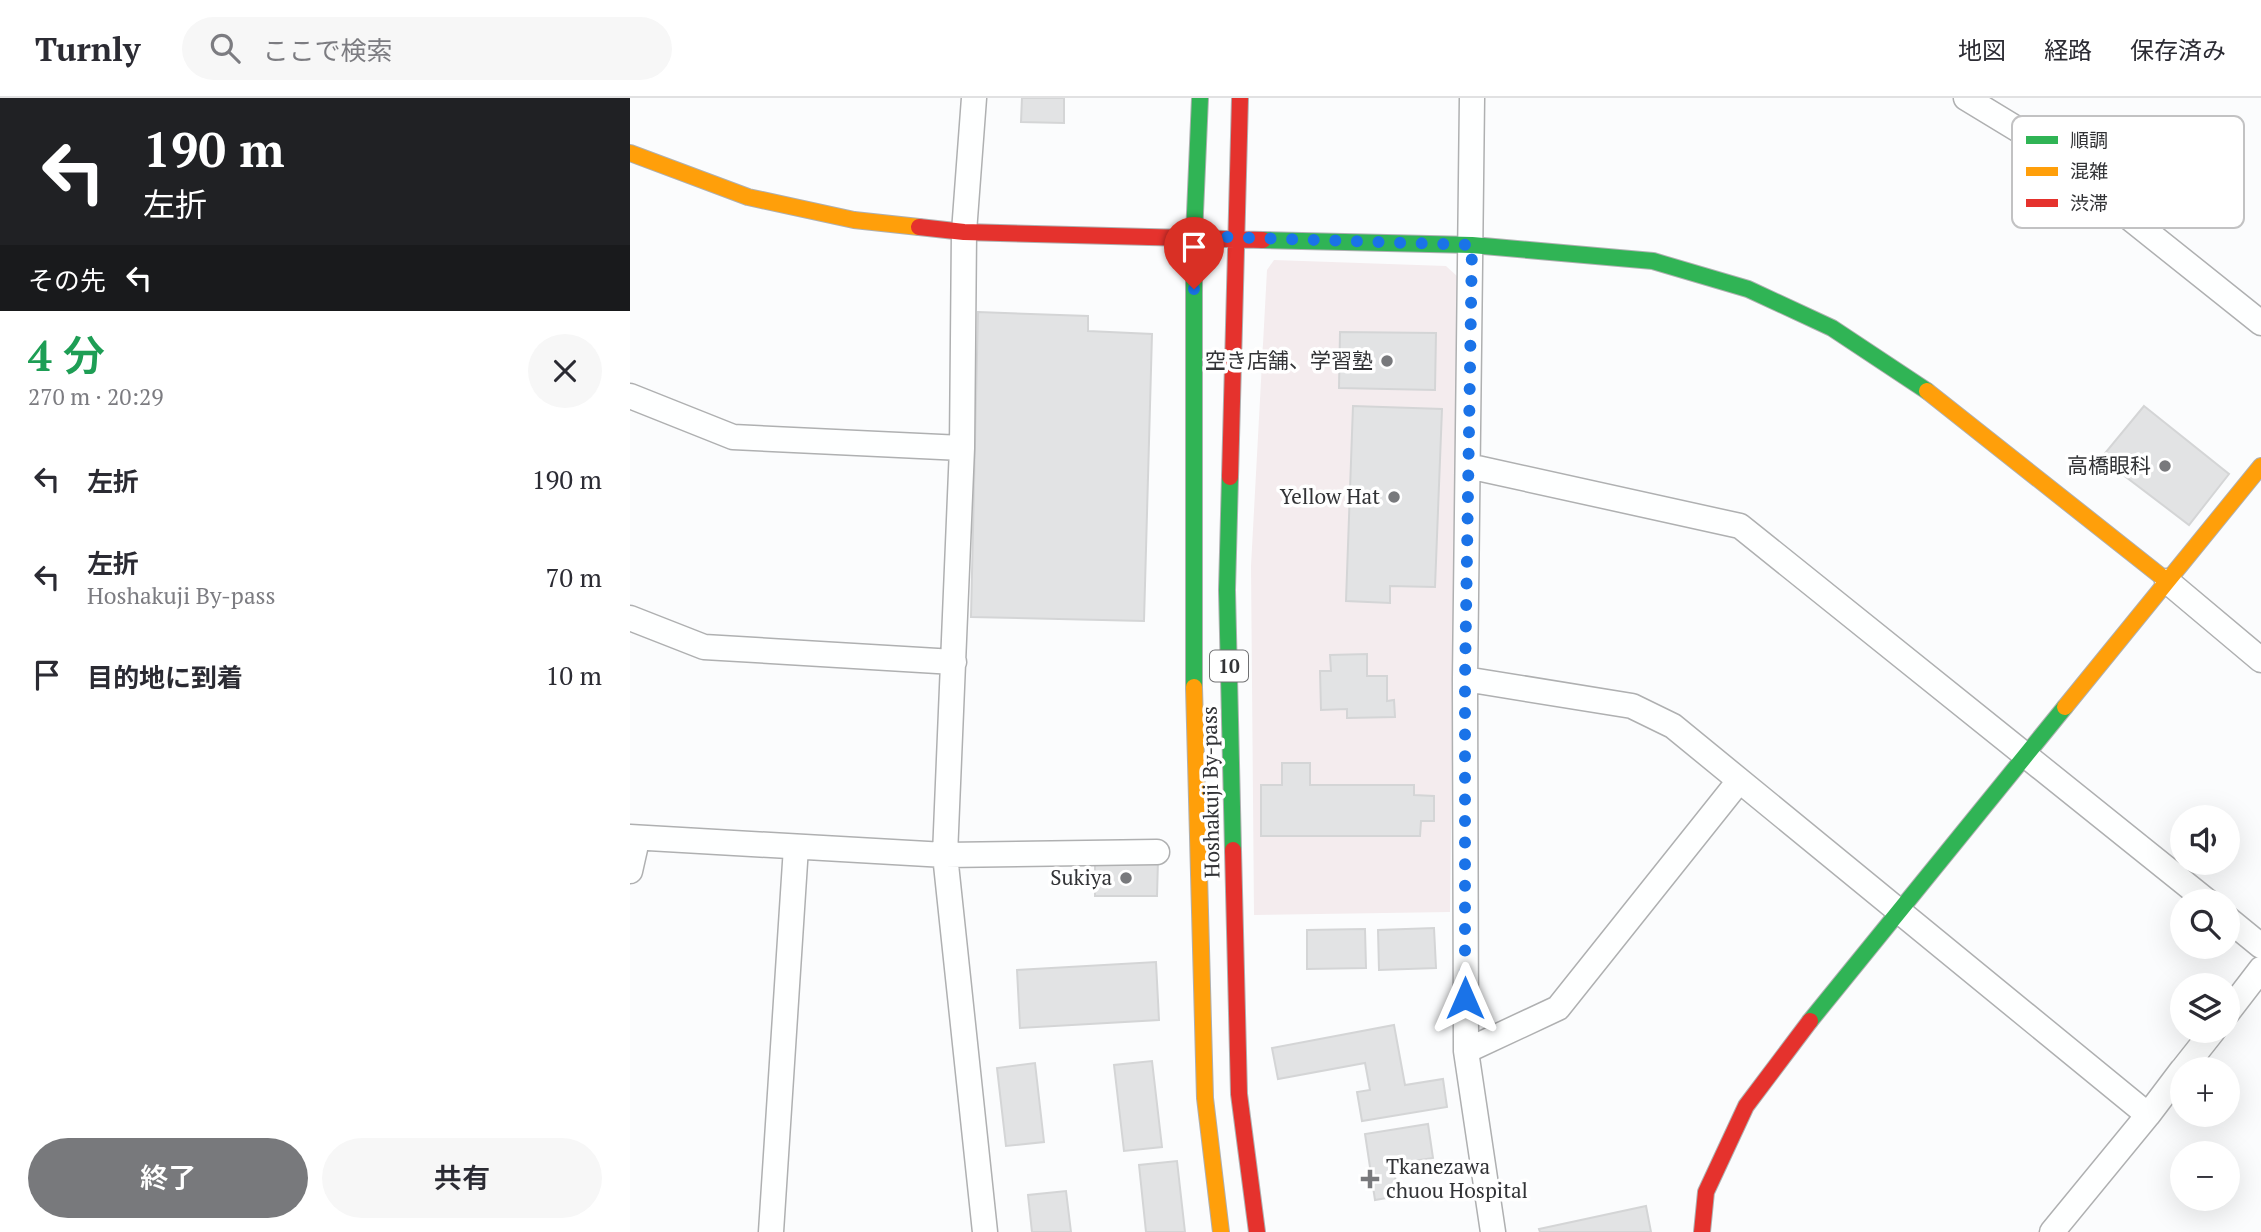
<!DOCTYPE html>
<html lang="ja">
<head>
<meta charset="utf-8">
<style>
  :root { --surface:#fff; --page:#f7f7f7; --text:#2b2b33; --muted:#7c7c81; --line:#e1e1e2; --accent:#78797c }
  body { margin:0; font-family:"PT Serif","Noto Sans JP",serif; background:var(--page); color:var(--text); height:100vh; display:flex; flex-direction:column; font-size:26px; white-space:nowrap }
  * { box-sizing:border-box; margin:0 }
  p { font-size:23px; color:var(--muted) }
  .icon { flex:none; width:38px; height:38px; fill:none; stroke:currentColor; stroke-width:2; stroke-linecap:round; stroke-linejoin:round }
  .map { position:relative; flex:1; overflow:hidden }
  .drawer { display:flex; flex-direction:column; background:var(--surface); width:630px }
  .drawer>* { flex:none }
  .top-card { background:#202124; color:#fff; overflow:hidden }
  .tools { position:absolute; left:1540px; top:707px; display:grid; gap:14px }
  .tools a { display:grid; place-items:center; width:70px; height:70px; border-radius:50%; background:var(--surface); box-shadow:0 7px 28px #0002; font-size:35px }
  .pin { position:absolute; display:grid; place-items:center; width:60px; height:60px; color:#fff; margin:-72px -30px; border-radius:50% 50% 50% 0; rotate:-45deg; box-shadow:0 0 7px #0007 }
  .pin .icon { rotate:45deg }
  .me { position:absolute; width:77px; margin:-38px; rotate:0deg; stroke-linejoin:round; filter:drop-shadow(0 0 5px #0008) }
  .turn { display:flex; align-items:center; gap:24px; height:147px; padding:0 28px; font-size:32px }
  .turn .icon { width:91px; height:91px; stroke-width:2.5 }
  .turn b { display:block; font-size:49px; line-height:60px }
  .then { display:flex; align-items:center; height:66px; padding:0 28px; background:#0003; gap:14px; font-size:26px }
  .round { display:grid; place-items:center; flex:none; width:74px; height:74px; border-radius:37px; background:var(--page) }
  .overview { display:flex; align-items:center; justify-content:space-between; height:119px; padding:0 28px }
  h1 { font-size:42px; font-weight:600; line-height:52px; color:#1e9e55 }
  .button { display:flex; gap:14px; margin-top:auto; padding:14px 28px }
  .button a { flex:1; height:80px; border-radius:42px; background:var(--accent); color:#fff; font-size:28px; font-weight:600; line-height:80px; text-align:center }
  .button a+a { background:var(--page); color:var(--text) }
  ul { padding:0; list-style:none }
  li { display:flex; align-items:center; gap:21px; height:98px; padding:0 28px }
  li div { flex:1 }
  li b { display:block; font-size:26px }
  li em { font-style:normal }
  header { display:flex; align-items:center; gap:42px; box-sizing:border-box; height:98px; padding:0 35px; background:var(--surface); border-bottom:2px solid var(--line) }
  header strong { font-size:33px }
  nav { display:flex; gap:38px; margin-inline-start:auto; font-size:24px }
  .search { width:490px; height:63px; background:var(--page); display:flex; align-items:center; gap:18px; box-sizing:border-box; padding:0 24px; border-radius:38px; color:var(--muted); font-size:26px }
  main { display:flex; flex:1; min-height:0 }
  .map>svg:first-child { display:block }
  .commercial { fill:#f4ecee }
  .building { fill:#e2e3e4; stroke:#d4d5d6; stroke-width:2 }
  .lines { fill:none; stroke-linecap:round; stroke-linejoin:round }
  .street-casing { stroke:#afb0b1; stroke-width:27 }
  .fast-casing { stroke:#afb0b1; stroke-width:18 }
  .slow-casing { stroke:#afb0b1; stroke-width:18 }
  .jam-casing { stroke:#afb0b1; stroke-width:18 }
  .street { stroke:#feffff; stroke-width:24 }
  .fast { stroke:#30b455; stroke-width:16 }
  .slow { stroke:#ff9f0a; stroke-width:16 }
  .jam { stroke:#e5322d; stroke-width:16 }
  .route { stroke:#1a73e8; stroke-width:12; stroke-dasharray:0 21.6 }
  .poi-dot { fill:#78797c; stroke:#fff; stroke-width:2.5 }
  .labels { text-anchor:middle; stroke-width:7; stroke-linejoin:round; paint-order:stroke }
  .shield { fill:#fff; stroke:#707072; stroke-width:2 }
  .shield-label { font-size:19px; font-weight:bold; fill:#323336 }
  .poi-label { font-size:21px; fill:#323336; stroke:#fff; text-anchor:end }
  .street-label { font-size:21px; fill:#323336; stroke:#fff }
  .key { fill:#fff; stroke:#c2c2c3; stroke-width:2 }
  .key-label { font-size:19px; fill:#323336 }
</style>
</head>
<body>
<header>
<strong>Turnly</strong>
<div class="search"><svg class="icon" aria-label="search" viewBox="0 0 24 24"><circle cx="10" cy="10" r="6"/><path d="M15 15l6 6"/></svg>ここで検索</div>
<nav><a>地図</a><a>経路</a><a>保存済み</a></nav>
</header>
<main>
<section class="drawer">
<div class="top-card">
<div class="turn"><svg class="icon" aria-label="left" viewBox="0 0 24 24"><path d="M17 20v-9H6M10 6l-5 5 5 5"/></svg><div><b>190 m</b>左折</div></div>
<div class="then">その先<svg class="icon" aria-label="left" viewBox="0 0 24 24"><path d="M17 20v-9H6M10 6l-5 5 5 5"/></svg></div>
</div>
<div class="overview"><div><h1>4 分</h1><p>270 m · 20:29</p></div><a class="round"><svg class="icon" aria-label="close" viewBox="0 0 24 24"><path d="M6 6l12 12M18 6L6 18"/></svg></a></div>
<ul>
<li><svg class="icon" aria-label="left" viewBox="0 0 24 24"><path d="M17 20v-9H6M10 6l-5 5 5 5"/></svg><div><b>左折</b></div><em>190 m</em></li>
<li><svg class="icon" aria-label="left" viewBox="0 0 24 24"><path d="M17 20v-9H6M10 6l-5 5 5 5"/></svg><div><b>左折</b><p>Hoshakuji By-pass</p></div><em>70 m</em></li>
<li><svg class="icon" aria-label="arrive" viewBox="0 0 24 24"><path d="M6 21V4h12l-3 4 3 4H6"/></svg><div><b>目的地に到着</b></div><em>10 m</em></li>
</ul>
<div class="button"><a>終了</a><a>共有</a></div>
</section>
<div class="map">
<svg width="1631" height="1134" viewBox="0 0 1631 1134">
  <rect width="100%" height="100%" fill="#fbfcfd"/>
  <!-- commercial -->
  <path class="commercial" d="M644 162 816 168 828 179 820 814 624 817 621 468 637 172Z"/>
  <!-- building -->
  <path class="building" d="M392 0H434V25L391 24Z
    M348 214 458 218V233L522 236 514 523 341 519Z
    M710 234 806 235 805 292 709 290Z
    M723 308 812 311 805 489 760 488V505L716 503Z
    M1514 308 1599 376 1559 427 1471 360Z
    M737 556V578H757V603L764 602 765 619 717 620V611L691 612 690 573H701L700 557Z
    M652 665H680V687H784V697L804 698V723H791L790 738H631V687H652Z
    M465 762H528L527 798H465Z
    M804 830 806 870 749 872 748 832Z
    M735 831 736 870 677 871V832Z
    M526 864 529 922 390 930 387 872Z
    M764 927 775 987 813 981 817 1009 732 1023 727 994 740 992 735 965 648 981 642 950Z
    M522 963 532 1049 494 1053 484 967Z
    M405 965 414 1044 376 1048 367 970Z
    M798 1026 803 1060 763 1066 768 1098 745 1102 735 1036Z
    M547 1063 555 1134H516L509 1067Z
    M436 1093 441 1134H402L398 1097Z
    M1016 1108 1021 1134H910L909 1131Z"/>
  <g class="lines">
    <!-- street casing -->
    <g class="street-casing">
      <path id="street" d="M344 0 334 134 332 350 315 757 355 1134
        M842 0 835 581 836 953 863 1134
        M1336 0 1392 34 1631 225
        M0 298 103 339 332 350
        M838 368 1110 428 1577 803
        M1537 483 1631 562
        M0 520 74 549 324 564
        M835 581 1002 608 1043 628 1518 1017 1422 1134
        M0 739 315 757 527 754
        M0 773 7 742
        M1598 821 1631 848
        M1598 914 1631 871
        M836 953 928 910 1109 683
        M1553 971 1583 933
        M1518 1017 1552 972
        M141 1134 166 749"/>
    </g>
    <!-- fast casing -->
    <g class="fast-casing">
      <path id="fast" d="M633 142 842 147 1023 163 1118 191 1202 230 1297 293
        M600 379 597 492 603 752
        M564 589V138L570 0
        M1180 923 1435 609"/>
    </g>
    <!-- slow casing -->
    <g class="slow-casing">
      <path id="slow" d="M0 55 118 99 224 122 289 129
        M1297 293 1537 483
        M564 589 575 1000 591 1134
        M1435 609 1631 368"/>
    </g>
    <!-- jam casing -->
    <g class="jam-casing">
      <path id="jam" d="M289 129 334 134 633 142
        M600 379 610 0
        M603 752 609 996 627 1134
        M1072 1134 1076 1094 1116 1008 1180 923"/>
    </g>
    <!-- street -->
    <use href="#street" class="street"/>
    <!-- fast -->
    <use href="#fast" class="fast"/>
    <!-- slow -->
    <use href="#slow" class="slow"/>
    <!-- jam -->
    <use href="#jam" class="jam"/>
  </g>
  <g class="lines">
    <!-- route -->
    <path class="route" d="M564 191V138L842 147 835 581V900"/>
  </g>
  <!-- markers -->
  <g class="poi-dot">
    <circle cx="757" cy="263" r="7"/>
    <circle cx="1535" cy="368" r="7"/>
    <circle cx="764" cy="399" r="7"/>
    <circle cx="496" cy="780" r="7"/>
    <path d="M736.5 1070.5h7v7h7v7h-7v7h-7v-7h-7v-7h7z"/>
  </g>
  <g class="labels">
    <!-- shield labels -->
    <rect class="shield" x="580" y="552.5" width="38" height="31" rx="5"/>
    <g class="shield-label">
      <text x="599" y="575">10</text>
    </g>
    <!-- poi labels -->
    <g class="poi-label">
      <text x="743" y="270">空き店舗、学習塾</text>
      <text x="1521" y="375">高橋眼科</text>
      <text x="750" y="406">Yellow Hat</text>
      <text x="482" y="787">Sukiya</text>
      <text x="756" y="1076" text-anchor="start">Tkanezawa<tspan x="756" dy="24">chuou Hospital</tspan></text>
    </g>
    <!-- street labels -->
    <g class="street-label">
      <text transform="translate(581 694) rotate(-91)" y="7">Hoshakuji By-pass</text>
    </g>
  </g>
  <!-- legend -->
  <rect x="1382" y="18" width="232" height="112" rx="10" class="key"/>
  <rect x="1396" y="38" width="32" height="8" fill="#30b455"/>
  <rect x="1396" y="69" width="32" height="9" fill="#ff9f0a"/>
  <rect x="1396" y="101" width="32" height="8" fill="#e5322d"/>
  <g class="key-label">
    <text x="1440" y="49">順調</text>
    <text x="1440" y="80">混雑</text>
    <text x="1440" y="112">渋滞</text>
  </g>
</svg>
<div class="tools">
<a><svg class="icon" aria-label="sound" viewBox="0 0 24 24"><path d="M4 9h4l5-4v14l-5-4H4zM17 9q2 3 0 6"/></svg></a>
<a><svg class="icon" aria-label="search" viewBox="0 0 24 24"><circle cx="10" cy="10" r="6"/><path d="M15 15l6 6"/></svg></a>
<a><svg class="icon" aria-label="layers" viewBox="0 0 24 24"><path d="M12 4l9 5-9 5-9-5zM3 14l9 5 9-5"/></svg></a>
<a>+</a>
<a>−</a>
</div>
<div class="pin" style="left:564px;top:191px;background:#d93025"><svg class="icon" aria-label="arrive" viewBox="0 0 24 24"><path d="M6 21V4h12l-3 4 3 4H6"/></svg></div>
<svg class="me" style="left:835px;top:900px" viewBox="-20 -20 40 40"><path d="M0-17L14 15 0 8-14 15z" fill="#1a73e8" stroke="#fff" stroke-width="4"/></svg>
</div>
</main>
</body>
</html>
